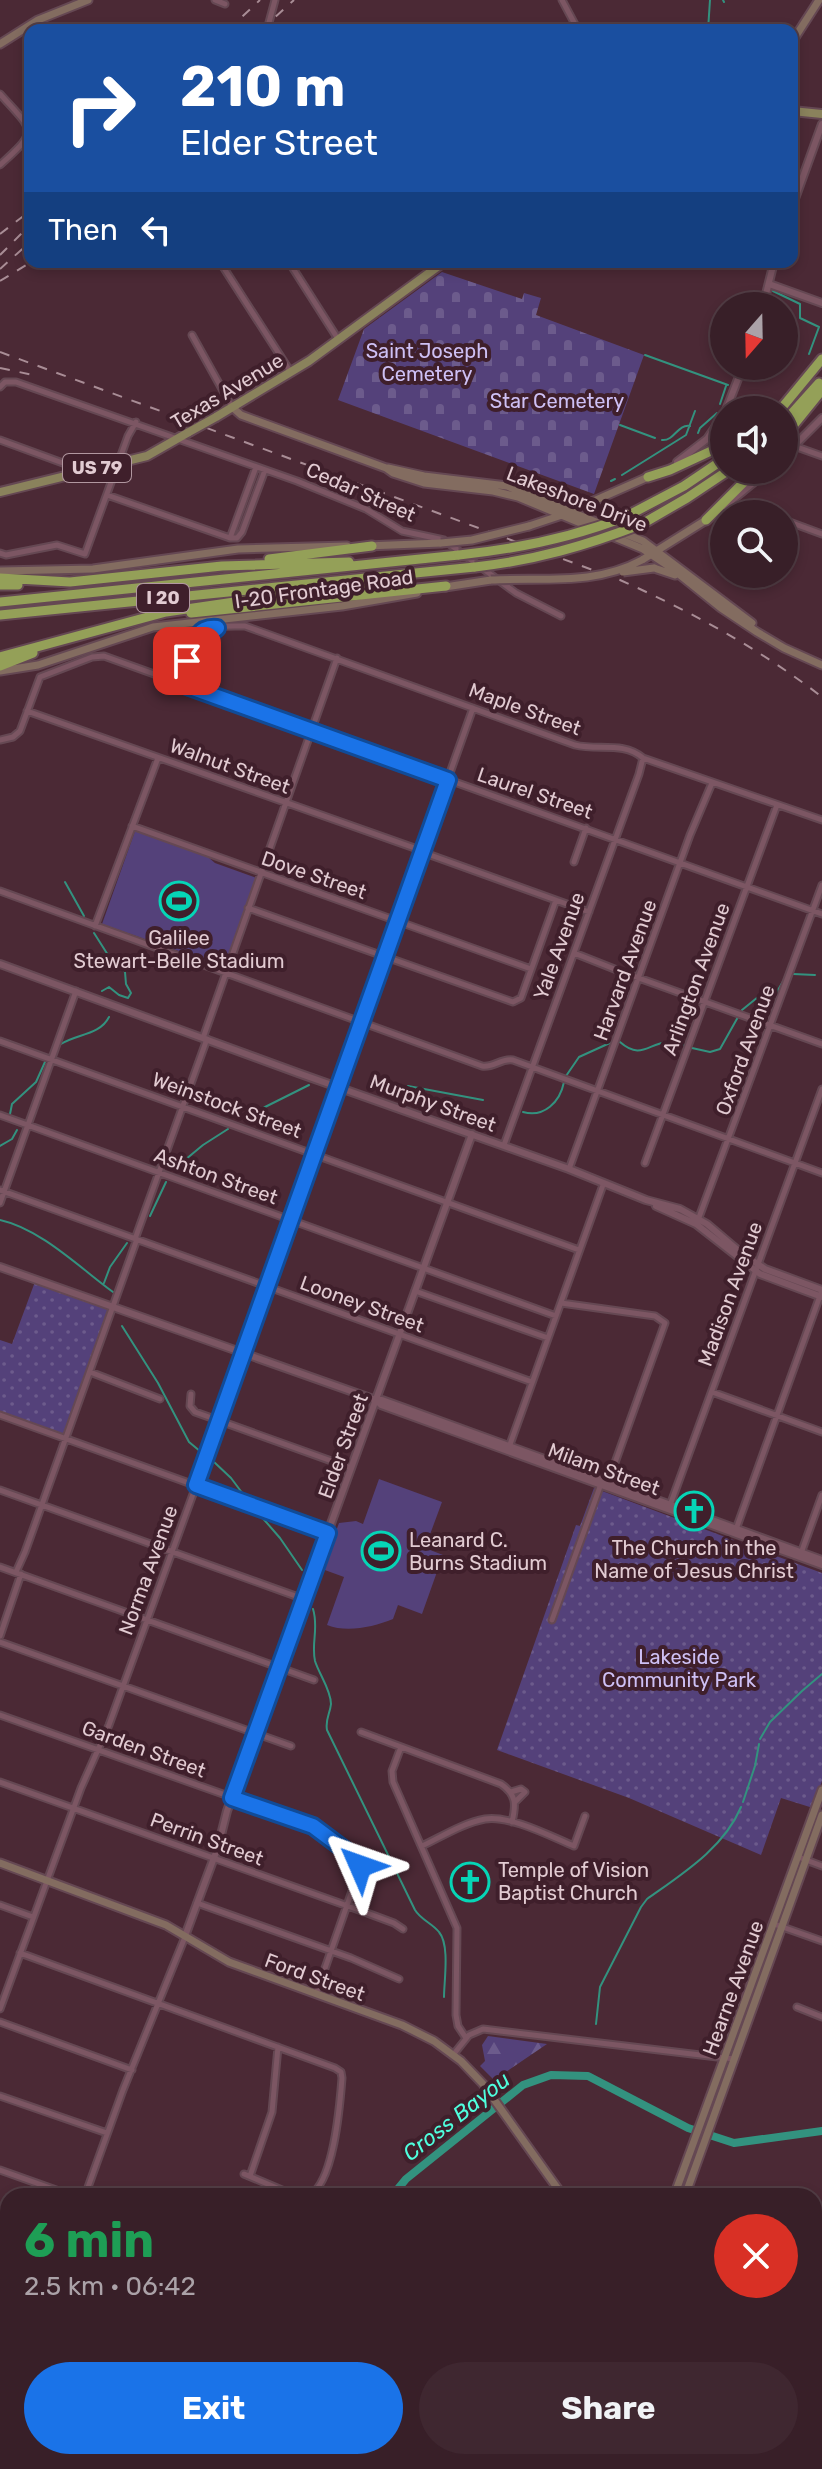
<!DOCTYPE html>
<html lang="en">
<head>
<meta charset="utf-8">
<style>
  :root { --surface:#381f28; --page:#3f2730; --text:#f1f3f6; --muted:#aba2a8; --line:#523d45; --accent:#1a73e8 }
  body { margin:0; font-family:Rubik,sans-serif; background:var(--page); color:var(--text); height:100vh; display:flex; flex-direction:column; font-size:30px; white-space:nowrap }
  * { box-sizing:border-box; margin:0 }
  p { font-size:26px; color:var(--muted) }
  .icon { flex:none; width:44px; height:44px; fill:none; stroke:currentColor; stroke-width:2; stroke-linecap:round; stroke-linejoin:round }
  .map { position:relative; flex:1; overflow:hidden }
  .sheet { position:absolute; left:0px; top:2188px; width:822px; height:282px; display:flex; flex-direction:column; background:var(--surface); border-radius:24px 24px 0 0; box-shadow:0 4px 12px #0003,0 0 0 2px var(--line) }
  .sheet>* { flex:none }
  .hud { position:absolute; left:24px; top:24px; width:774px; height:244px; border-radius:16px; box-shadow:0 4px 12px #0003,0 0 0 2px var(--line); background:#1a4fa0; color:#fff; overflow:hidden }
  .needle { width:52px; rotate:200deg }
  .controls { position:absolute; left:710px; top:292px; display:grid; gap:16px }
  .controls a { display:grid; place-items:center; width:88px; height:88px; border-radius:50%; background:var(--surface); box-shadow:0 4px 12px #0003,0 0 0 2px var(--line); font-size:40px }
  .pin { position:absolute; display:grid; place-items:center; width:68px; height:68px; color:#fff; margin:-34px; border-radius:16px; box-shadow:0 4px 12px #0006 }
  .me { position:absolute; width:88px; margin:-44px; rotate:313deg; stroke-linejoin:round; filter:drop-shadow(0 0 6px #0008) }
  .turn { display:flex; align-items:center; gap:28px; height:168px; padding:0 24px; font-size:36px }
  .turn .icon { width:104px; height:104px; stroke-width:2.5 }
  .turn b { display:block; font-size:56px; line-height:68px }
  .then { display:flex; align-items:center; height:76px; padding:0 24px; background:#0003; gap:16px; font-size:30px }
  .round { display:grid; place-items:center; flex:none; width:84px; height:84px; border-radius:42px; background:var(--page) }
  .head { display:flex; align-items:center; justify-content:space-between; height:136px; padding:0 24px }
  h1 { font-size:48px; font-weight:700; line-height:60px; color:#1e9e55 }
  .primary-button { display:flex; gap:16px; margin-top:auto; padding:16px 24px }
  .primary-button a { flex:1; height:92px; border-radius:48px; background:var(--accent); color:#fff; font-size:32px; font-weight:700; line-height:92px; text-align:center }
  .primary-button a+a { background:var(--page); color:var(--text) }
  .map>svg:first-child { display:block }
  .grass { fill:#54417a }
  .forest { fill:url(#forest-firs) }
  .cemetery { fill:url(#cemetery-stones) }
  .park { fill:url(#park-dots) }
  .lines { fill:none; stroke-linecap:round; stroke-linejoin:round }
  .stream { stroke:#33927f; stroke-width:2 }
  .river { stroke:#33927f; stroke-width:8 }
  .minor-casing { stroke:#654853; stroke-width:9 }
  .tertiary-casing { stroke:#654853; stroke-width:10 }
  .secondary-casing { stroke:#654853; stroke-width:11 }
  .primary-casing { stroke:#654853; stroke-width:12 }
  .motorway-casing { stroke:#654853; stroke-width:13 }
  .minor { stroke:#7c5663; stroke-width:5 }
  .tertiary { stroke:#7c5663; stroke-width:6 }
  .secondary { stroke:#836c60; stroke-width:7 }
  .primary { stroke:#8a825c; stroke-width:8 }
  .motorway { stroke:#94a058; stroke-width:9 }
  .rail { stroke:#a98d96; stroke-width:2; stroke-dasharray:10 10; stroke-linecap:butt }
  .secondary-bridge-casing { stroke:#654853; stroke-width:11; stroke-linecap:butt }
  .primary-bridge-casing { stroke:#654853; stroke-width:12; stroke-linecap:butt }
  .motorway-bridge-casing { stroke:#654853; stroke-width:13; stroke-linecap:butt }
  .secondary-bridge { stroke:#836c60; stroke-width:7 }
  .primary-bridge { stroke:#8a825c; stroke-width:8 }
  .motorway-bridge { stroke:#94a058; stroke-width:9 }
  .route-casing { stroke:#114b97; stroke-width:20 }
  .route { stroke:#1a73e8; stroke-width:14 }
  .labels { text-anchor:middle; stroke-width:8; stroke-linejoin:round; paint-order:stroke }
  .shield { fill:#3f1f2b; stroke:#b197a0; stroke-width:2 }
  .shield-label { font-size:18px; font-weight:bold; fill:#e2cbd2 }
  .park-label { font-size:20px; fill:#cec0f5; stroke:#3f1f2b }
  .street-label { font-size:20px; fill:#e2cbd2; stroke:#3f1f2b }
  .poi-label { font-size:20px; fill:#e2cbd2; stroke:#3f1f2b }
  .water-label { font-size:22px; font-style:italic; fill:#4ffedd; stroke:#3f1f2b }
</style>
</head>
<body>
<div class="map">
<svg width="822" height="2469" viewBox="0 0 822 2469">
  <defs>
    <pattern id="forest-firs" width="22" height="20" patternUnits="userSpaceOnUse" patternTransform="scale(2)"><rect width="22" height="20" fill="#54417a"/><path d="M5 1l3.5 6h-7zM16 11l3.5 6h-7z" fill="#6c5b8c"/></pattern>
    <pattern id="cemetery-stones" width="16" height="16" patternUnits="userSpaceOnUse" patternTransform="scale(2)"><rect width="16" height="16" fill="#54417a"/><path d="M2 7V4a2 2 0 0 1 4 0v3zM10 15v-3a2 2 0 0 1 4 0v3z" fill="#6c5b8c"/></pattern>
    <pattern id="park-dots" width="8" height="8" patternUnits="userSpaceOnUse" patternTransform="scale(2)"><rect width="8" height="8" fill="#54417a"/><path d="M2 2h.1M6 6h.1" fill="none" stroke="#6c5b8c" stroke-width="1.8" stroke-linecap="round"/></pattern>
  </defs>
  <rect width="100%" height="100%" fill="#4b2935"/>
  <!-- grass -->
  <path class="grass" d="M135 831 208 857 215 863 257 878 224 967 102 924Z
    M379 1479 442 1502 425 1548 443 1555 422 1614 398 1605 393 1619C373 1627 347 1633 327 1625L344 1577 322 1569 339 1523 356 1521 363 1524Z"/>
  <!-- forest -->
  <path class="forest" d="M488 2036 547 2044 494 2080 480 2066 485 2061 482 2045Z"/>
  <!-- cemetery -->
  <path class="cemetery" d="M442 272 522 299 524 293 541 298 536 315 644 355 594 494 338 400 364 329Z"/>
  <!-- park -->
  <path class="park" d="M36 1279 114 1307 65 1439 0 1415V1340L12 1344Z
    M594 1488 822 1573V1781L813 1808 781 1798 761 1855 629 1798 497 1750 576 1525 580 1526Z"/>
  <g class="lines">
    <!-- stream -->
    <path class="stream" d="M723 0 724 2
      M708 30 710 0
      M773 291 800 304V318L819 327 809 354
      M645 355 728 385
      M720 404 726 386
      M620 425 655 438
      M698 433 700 428 717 413
      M662 440C675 441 677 424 690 426
      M622 475 686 435 695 411
      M611 481 615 479
      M65 882 84 916
      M94 933 108 955 125 972 126 984 131 993 128 998 119 995 109 987 102 991
      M793 974 815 975
      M742 1010 758 997 771 1002 785 978
      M620 1042C646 1065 652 1032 685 1045
      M61 1044C77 1034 100 1035 109 1017
      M692 1048 710 1052 720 1049 738 1017
      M566 1076 579 1057 612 1042
      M408 1086 483 1100
      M523 1112C544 1118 560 1102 564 1082
      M10 1114 12 1104 36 1082 45 1062
      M245 1120 263 1108 309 1085
      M0 1146 12 1139 17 1130
      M174 1169 203 1145 228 1129
      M150 1216 166 1182
      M0 1220C41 1229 80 1268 113 1292
      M104 1283 110 1267 127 1243
      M122 1326 158 1383 189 1442 201 1452
      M213 1461 231 1478 246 1498
      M260 1515 280 1538 302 1570
      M313 1609C319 1628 311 1643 315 1661 319 1674 331 1690 331 1704 330 1714 325 1719 327 1730L415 1910C421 1920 432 1923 439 1932 450 1945 444 1981 444 1997
      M760 1739 770 1722 802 1691 822 1674
      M743 1802 755 1766 759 1744
      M596 2024 600 1987 641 1907 647 1899C682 1874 724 1848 741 1807
      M74 2462 90 2469"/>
    <!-- river -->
    <path class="river" d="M392 2196 406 2179 523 2085 551 2075 588 2076 688 2128 734 2143 822 2131
      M1 2469 9 2462"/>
    <!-- minor casing -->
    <g class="minor-casing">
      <path id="minor" d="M215 0 225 4
        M562 0 578 30
        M267 30 275 0
        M0 94C34 132 40 129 0 165
        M220 262 290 371
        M289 262 338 339
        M192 335 232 407
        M0 387 5 382H16L297 481 366 509 402 531 444 540 516 593 561 616
        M0 440 82 470
        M794 446 822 456
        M107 495 230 538
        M749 507 768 514
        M784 520 822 534
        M230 538H237L242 532 265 470
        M230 538 256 467
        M0 553 6 555 57 545 85 554 128 436 136 422
        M179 683 195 638C205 624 228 626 245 626L575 745C598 751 623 741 643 758L822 820
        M187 686 204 639 216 629
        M27 711 423 851
        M0 740 13 737 20 731 40 677 92 657 104 656 822 914
        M132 826 531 969
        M422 852 589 912
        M574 862 586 828
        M0 891 482 1066C494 1068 501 1058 513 1060L822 1173
        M248 908 513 1002 521 998 556 900
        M95 926 158 758
        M574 953 622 972 822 1044
        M203 1038 337 658
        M0 1041 579 1250
        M0 1115 556 1316
        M504 1145 639 774 643 758
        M645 1163 777 805
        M569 1169 690 835 712 783
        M0 1190 532 1382
        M0 1203 76 991
        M698 1220 822 885
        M135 1239 207 1039
        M415 1291 548 1338
        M561 1303 655 1316 665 1323 607 1485
        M90 1372 160 1399
        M712 1392 822 1432
        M191 1394 190 1406 195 1412 351 1468
        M0 1415 328 1533
        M508 1450 603 1185
        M0 1490 304 1599
        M669 1508 822 1089
        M735 1532 821 1293
        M800 1556 822 1495
        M0 1567 314 1680
        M16 1572 25 1552 137 1239
        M552 1620 601 1484
        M0 1636 21 1574
        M0 1642 291 1746
        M0 1715 313 1826 359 1860 360 1868 316 1994
        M361 1732 501 1784C517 1795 516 1805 512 1822
        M401 1747 392 1771 393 1782 457 1928 456 2015 458 2026 466 2038
        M0 1782 359 1910 394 1923 403 1929
        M511 1792 521 1789 525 1792 515 1802
        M422 1846C441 1837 463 1823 485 1819 510 1815 550 1836 574 1846L585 1816
        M798 1857 822 1866
        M197 1903 351 1958 399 1979
        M0 1905 33 1917
        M774 1924 822 1941
        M20 1953 335 2068 341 2072 342 2078C340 2104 334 2185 308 2196
        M797 2007 822 2017
        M0 2009 81 1788 109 1725 232 1387 473 708
        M0 2022 132 2070
        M453 2055 469 2035 483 2029 734 2059
        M0 2096 107 2133
        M0 2170 73 2196
        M244 2174 296 2196
        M250 2176 272 2112 278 2047
        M80 2196 87 2190 123 2090 185 1937
        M0 2292 8 2295
        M0 2346 8 2321
        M0 2379 8 2382"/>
    </g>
    <!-- tertiary casing -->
    <g class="tertiary-casing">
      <path id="tertiary" d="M792 207 822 124
        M769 284 822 303
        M763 306 774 262
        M726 410 743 366
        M784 456 822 418
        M677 462 707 439 724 414
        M725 506 769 470
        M0 964 298 1073 569 1169 646 1200 680 1209 707 1224 740 1252 765 1269 822 1290
        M656 1206 696 1224 760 1274 822 1297
        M0 1267 376 1400H382L407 1409 822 1560
        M376 1400 381 1405 822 1565
        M185 1936 218 1847 227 1811 472 1134"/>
    </g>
    <!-- secondary casing -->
    <g class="secondary-casing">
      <path id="secondary" d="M792 42 819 0
        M0 44 38 20 88 0
        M232 407 241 415 386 468 393 473 424 483 493 491 518 497 643 549 670 567 721 608 757 632 784 648 822 665
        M388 468 424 476 507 486 643 541 752 623
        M529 526 562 515 648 477
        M367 546 441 543
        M642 560 706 520
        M654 568 675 575
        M0 571 93 569 238 549 347 546
        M445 587 491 580
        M0 671 38 665 153 627 342 606 417 593
        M0 1863 166 1925 229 1962 402 2025 434 2041 461 2061 483 2084 563 2196
        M674 2196 822 1790
        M685 2196 822 1815
        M814 2383 822 2388
        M576 2469 579 2462
        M585 2469 588 2462"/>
    </g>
    <!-- primary casing -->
    <g class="primary-casing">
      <path id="primary" d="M792 111 822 114
        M216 417 309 361 444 262
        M0 492 147 456 189 432"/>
    </g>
    <!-- motorway casing -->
    <g class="motorway-casing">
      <path id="motorway" d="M780 410 822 359
        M784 422 819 383
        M784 437 818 395 822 386
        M648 477 670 470 724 445
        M625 517 684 486 724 459
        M706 520 756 470
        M642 524 687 498 729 470
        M269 559 372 546
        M0 578 70 582 222 566 349 562
        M0 585H18
        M0 602 459 555
        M191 613 446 586
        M0 615 475 567
        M0 657 166 612 379 581
        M0 666 33 653"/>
    </g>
    <!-- minor -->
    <use href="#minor" class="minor"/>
    <!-- tertiary -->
    <use href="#tertiary" class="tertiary"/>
    <!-- secondary -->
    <use href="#secondary" class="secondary"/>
    <!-- primary -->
    <use href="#primary" class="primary"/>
    <!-- motorway -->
    <use href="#motorway" class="motorway"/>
    <!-- rail -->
    <path class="rail" d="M228 30 260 0
      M261 30 294 0
      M0 234 30 211
      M0 255 30 225
      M0 269 30 242
      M0 281 31 262
      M0 352 620 580C692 612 760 649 822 697
      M0 368 38 376"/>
    <!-- secondary-bridge casing -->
    <g class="secondary-bridge-casing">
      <path id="secondary-bridge" d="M441 543 472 540 529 526
        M623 572 654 568
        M491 580C543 577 594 586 642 560"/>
    </g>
    <!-- primary-bridge casing -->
    <g class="primary-bridge-casing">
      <path id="primary-bridge" d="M189 432 216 417"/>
    </g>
    <!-- motorway-bridge casing -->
    <g class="motorway-bridge-casing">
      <path id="motorway-bridge" d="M459 555C517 549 571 538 625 517
        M475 567C536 560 585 546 642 524"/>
    </g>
    <!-- secondary-bridge -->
    <use href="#secondary-bridge" class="secondary-bridge"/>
    <!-- primary-bridge -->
    <use href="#primary-bridge" class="primary-bridge"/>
    <!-- motorway-bridge -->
    <use href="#motorway-bridge" class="motorway-bridge"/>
  </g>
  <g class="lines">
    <!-- route casing -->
    <g class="route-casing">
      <path id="route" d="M187 661C193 644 196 626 217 628L204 639 187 686 448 780 196 1485 328 1533 232 1798 313 1826 357 1859 360 1866"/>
    </g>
    <!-- route -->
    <use href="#route" class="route"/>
  </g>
  <!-- icons -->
  <defs>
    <g id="stadium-ring" transform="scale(2)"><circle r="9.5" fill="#3f1f2b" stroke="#06d5b6" stroke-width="1.5"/><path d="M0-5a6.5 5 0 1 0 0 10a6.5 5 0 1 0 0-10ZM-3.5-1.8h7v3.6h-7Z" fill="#06d5b6"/></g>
    <g id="church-ring" transform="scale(2)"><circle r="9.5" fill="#3f1f2b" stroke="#06d5b6" stroke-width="1.5"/><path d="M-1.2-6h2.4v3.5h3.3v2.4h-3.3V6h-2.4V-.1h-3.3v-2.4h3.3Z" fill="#06d5b6"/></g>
  </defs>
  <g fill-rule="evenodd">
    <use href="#stadium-ring" x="179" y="901"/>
    <use href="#church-ring" x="694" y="1511"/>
    <use href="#stadium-ring" x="381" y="1551"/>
    <use href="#church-ring" x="470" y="1882"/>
  </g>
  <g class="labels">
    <!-- shield labels -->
    <g class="shield">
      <rect x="63" y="454" width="68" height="28" rx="6"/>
      <rect x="137" y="584" width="52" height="28" rx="6"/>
    </g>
    <g class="shield-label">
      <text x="97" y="474">US 79</text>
      <text x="163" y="604">I 20</text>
    </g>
    <!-- park labels -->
    <g class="park-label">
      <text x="427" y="358">Saint Joseph<tspan x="427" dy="23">Cemetery</tspan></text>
      <text x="557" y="408">Star Cemetery</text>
      <text x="679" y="1664">Lakeside<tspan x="679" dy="23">Community Park</tspan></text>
    </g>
    <!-- street labels -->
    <g class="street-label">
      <text transform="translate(227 391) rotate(-31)" y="7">Texas Avenue</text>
      <text transform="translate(361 492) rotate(24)" y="7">Cedar Street</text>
      <text transform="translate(577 499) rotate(21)" y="7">Lakeshore Drive</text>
      <text transform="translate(324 589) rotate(-8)" y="7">I-20 Frontage Road</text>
      <text transform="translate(525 709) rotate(20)" y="7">Maple Street</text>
      <text transform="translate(230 766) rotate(20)" y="7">Walnut Street</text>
      <text transform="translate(535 793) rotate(19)" y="7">Laurel Street</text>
      <text transform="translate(314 875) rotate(19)" y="7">Dove Street</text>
      <text transform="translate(559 946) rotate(-70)" y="7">Yale Avenue</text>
      <text transform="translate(625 970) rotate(-70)" y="7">Harvard Avenue</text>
      <text transform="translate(696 979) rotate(-70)" y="7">Arlington Avenue</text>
      <text transform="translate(745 1050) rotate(-70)" y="7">Oxford Avenue</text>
      <text transform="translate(433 1103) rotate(20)" y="7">Murphy Street</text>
      <text transform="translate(227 1105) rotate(20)" y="7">Weinstock Street</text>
      <text transform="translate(216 1176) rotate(20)" y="7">Ashton Street</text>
      <text transform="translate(730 1294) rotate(-70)" y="7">Madison Avenue</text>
      <text transform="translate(362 1304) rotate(20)" y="7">Looney Street</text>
      <text transform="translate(343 1446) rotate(-70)" y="7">Elder Street</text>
      <text transform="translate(604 1469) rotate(20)" y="7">Milam Street</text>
      <text transform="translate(148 1570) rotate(-70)" y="7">Norma Avenue</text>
      <text transform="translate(144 1749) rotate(20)" y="7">Garden Street</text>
      <text transform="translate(207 1839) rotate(20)" y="7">Perrin Street</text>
      <text transform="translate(315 1977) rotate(20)" y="7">Ford Street</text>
      <text transform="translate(733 1988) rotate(-70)" y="7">Hearne Avenue</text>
    </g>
    <!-- poi labels -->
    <g class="poi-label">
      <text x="179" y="945">Galilee<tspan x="179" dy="23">Stewart-Belle Stadium</tspan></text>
      <text x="409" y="1547" text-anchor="start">Leanard C.<tspan x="409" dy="23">Burns Stadium</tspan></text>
      <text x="694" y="1555">The Church in the<tspan x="694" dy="23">Name of Jesus Christ</tspan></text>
      <text x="498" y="1877" text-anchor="start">Temple of Vision<tspan x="498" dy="23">Baptist Church</tspan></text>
    </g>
    <!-- water labels -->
    <g class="water-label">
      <text transform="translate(456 2116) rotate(-38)" y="8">Cross Bayou</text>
    </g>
  </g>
</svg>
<div class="controls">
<a><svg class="needle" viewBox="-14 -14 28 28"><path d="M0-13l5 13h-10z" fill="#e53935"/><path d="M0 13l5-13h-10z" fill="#aba2a8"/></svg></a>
<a><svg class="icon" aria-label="sound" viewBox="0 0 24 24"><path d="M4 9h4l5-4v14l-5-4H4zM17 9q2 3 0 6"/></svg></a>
<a><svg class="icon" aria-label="search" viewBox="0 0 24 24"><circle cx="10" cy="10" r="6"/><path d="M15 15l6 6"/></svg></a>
</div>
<div class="pin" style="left:187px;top:661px;background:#d93025"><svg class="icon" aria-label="arrive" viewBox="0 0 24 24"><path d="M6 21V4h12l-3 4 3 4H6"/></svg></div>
<svg class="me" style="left:360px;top:1866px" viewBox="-20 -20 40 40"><path d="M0-17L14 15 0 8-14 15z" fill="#1a73e8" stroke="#fff" stroke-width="4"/></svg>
<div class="hud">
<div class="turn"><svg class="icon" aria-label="right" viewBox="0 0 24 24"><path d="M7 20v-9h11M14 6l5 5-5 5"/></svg><div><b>210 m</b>Elder Street</div></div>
<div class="then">Then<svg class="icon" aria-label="left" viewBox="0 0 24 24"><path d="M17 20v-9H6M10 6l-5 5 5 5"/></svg></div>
</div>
<section class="sheet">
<div class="head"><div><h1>6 min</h1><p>2.5 km · 06:42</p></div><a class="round" style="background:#d93025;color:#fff"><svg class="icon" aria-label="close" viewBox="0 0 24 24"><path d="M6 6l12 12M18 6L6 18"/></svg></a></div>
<div class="primary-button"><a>Exit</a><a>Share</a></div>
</section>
</div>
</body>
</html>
